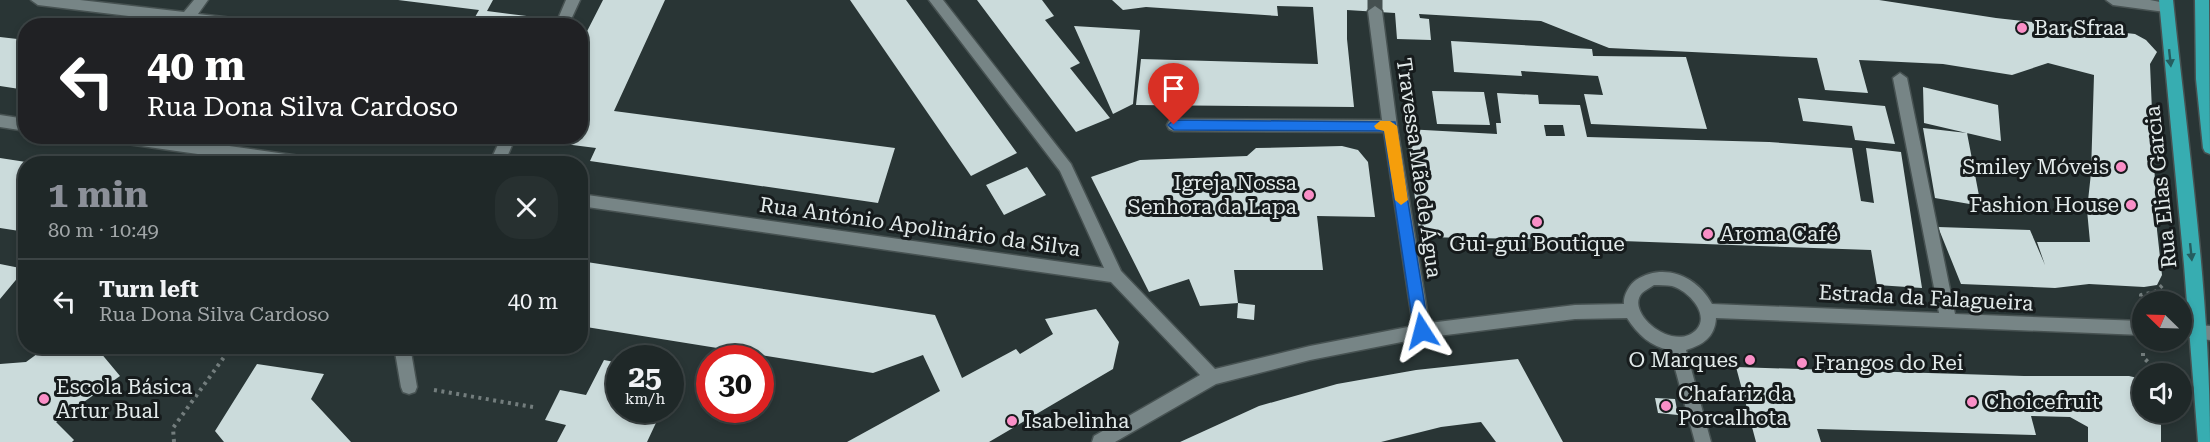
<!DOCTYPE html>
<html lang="en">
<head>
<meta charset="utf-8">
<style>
  :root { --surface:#1f2828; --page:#273030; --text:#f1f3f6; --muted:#a1a6a8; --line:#3c4445; --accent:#8c9099 }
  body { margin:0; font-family:"Roboto Serif",serif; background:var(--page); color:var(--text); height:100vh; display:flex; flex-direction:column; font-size:22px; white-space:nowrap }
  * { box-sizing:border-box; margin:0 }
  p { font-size:20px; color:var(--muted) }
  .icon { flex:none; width:33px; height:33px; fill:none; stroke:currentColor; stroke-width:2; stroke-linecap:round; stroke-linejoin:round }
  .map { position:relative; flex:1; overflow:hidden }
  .drawer { position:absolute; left:18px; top:156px; width:570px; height:198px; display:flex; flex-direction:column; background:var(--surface); border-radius:24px; box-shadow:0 3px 9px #0003,0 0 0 2px var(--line) }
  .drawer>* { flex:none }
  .guide { position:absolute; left:18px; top:18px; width:570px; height:126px; border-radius:24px; box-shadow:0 3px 9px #0003,0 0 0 2px var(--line); background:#202124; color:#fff; overflow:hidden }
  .needle { width:39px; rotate:293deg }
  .tools { position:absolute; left:2132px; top:291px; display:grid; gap:12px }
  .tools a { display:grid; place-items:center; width:60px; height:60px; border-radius:50%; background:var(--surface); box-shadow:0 3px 9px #0003,0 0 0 2px var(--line); font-size:30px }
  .speed { position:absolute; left:606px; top:345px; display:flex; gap:12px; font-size:30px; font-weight:700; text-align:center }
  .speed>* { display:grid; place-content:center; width:78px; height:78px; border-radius:50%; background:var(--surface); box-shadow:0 3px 9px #0003,0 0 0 2px var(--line); line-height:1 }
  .speed small { font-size:15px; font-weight:400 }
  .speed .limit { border:9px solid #d22; background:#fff; color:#111 }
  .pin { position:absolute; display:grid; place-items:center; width:51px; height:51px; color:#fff; margin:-62px -26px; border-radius:50% 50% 50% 0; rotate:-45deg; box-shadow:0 0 6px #0007 }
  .pin .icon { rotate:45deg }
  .me { position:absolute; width:66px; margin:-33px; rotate:351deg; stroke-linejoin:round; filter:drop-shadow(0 0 4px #0008) }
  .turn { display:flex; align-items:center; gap:21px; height:126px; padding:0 30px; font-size:27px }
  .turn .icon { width:78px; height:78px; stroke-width:2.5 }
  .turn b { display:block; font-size:42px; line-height:51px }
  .round { display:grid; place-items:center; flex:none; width:63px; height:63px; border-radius:24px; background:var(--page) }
  .head { display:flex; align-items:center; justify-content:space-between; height:102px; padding:0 30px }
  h1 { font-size:36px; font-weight:700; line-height:45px; color:var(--accent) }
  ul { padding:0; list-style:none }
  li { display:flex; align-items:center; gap:18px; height:84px; padding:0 30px; border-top:2px solid var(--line) }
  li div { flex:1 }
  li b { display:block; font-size:22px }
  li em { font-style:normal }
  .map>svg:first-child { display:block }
  .building { fill:#cbdbdb; fill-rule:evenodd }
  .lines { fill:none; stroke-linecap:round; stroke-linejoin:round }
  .minor-tunnel { stroke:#455050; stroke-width:15; stroke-dasharray:15 8; stroke-linecap:butt }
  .minor-casing { stroke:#475252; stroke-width:3 }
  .major-casing { stroke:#475252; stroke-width:3 }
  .path { stroke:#737d7d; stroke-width:4; stroke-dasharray:3 4.5; stroke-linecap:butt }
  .minor { fill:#778586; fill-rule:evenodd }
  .major { fill:#37adb1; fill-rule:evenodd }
  .oneway { fill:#255d5f }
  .route { fill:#1a73e8; stroke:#114b97; stroke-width:1.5 }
  .slow { fill:#f59e0b }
  .poi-dot { fill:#fa8fc7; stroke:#161b1c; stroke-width:2 }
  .labels { text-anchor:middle; stroke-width:6; stroke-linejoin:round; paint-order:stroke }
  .poi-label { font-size:21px; fill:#e2eaea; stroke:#161b1c; text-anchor:start }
  .street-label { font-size:21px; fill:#e2eaea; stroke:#161b1c }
</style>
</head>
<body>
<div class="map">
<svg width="2210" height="442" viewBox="0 0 2210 442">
  <rect width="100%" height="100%" fill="#293535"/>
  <!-- building -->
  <path class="building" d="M398 0H493L487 11 535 17 530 26H470L479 10Z
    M603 0H665L614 111 895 148 878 203 590 161 596 148 533 140 535 136H580V45Z
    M850 0H906L1017 153 971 176Z
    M977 0H1042L1054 16 1045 20 1080 63 1070 68 1110 118 1076 132Z
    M1112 0H1879L1996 18 2135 34 2146 40 2157 52 2150 64 2157 230 2162 275 2157 285 2144 287 2089 284 2055 288 1961 284 1938 227 2030 230 2045 265 2037 242H2090L2087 210 2091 173 2094 75 2048 63 2012 75 1943 64 1859 60 1868 93 1825 90 1817 58 1609 48 1541 21 1419 14 1420 18 1429 19 1431 40 1397 39 1395 13 1347 10V39L1354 107 1136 105 1141 59 1318 64 1313 7 1277 6 1278 16 1146 7 1123 10Z
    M1074 26 1140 30 1133 104 1113 114Z
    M0 37 26 40V90L0 86Z
    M1451 41 1592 49 1593 56 1686 57 1707 129 1591 124 1584 94 1603 95 1598 76 1521 71 1522 76 1454 72Z
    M1923 87 1998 105 2001 141 1924 123Z
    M1432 91 1484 92 1490 125 1437 124Z
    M1497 93 1538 95 1539 104 1580 105 1587 137 1769 142 1852 148 1861 201 1874 203 1866 148 1901 152 1922 288 1877 285 1871 250 1622 241 1420 237 1406 129 1497 134 1496 123H1501ZM1544 125H1563L1565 136H1546Z
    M1798 98 1885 106 1895 144 1855 140 1852 126 1803 121Z
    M1923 128 1967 133 1981 206 1935 198Z
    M1342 146 1358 150 1368 162 1375 217 1317 216 1323 270H1234L1238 303 1200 306 1189 279 1149 292 1091 177 1140 160 1247 156 1256 148Z
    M0 158 26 162V232L0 228Z
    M1027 167 1046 195 1004 215 986 185Z
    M580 261 935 315 962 378 1016 349 1020 354 1053 334 1045 319 1096 309 1119 342 1113 369 989 442H847L940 391 923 355 873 373 580 326Z
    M0 264 25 269 0 299Z
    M1238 303 1255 305 1254 320 1237 318Z
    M48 346H95L120 376 56 422 74 440 72 442H0V364L26 362Z
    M1518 359 1563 442H1496L1481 422 1441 427 1381 442H1180L1259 406 1337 384 1416 370Z
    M604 360 620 363V410H662L647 442H557L566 425 545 420 560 390 586 395Z
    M257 364 324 374 311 399 351 442H224L215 431Z
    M1736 367 2024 376H2129L2142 379V412H2161V442H2088V427L2070 417 2031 416 2036 435 1817 429 1821 442H1756Z
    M1655 398 1675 399 1678 415 1658 413Z"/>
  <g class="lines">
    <!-- minor-tunnel -->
    <path class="minor-tunnel" d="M1375 0V11"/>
    <!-- minor casing -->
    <g class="minor-casing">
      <path id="minor" d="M31 0H80L184 12 194 0H208L198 14 258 21 264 26H211L38 5Z
        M566 0H580L568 26H555Z
        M929 0H943L1071 164 1121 271 1215 369 1310 346 1413 326 1384 132 1174 131 1169 129 1167 125 1169 121 1174 119 1382 120 1368 11 1375 6 1382 11 1397 126 1429 323 1575 305 1624 304C1623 296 1629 285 1636 280 1664 262 1697 276 1712 304L1939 313 1893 78 1900 73 1907 78 1955 314 2142 321V335L1716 318C1715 337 1703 345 1686 350L1711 442H1695L1670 350C1651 347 1637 334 1627 318L1575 319 1422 338 1310 360 1216 384 1115 442H1092L1094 436 1200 375 1111 282 580 206V194L1104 268 1060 171ZM1654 285C1660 285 1667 285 1672 286 1687 290 1710 313 1697 329 1675 354 1624 313 1642 293 1645 290 1650 288 1654 285Z
        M2106 0H2150L2170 4 2172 7 2165 12 2113 5Z
        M0 115 26 119V131L0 127Z
        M106 136H158L314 158 321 164H268L113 142Z
        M502 136H516L504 164H489Z
        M2181 323 2210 326V340L2181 337Z
        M327 346H348L346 351 340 353 329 351Z
        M394 346H410L417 387 415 392 409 394 403 392 401 387Z"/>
    </g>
    <!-- major casing -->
    <g class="major-casing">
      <path id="major" d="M2159 0H2173C2188 146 2210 295 2210 442H2198L2184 265Z
        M2195 0H2209L2210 154 2205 152 2203 148 2196 79Z"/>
    </g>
    <!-- path -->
    <path class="path" d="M2141 304V295L2155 292 2165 283
      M2143 353V357L2160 374
      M434 390 533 407
      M174 442 173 428 232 346"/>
    <!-- minor -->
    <use href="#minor" class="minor"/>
    <!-- major -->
    <use href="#major" class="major"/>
  </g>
  <!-- one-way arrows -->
  <defs><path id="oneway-solid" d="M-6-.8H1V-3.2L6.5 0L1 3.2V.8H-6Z" transform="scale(1.5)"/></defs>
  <g class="oneway">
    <use href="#oneway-solid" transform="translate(2170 58) rotate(84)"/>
    <use href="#oneway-solid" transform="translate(2191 252) rotate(84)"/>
  </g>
  <!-- route -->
  <path class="route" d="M1174 120 1395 122 1429 331 1427 335 1422 337 1416 335 1414 331 1384 131 1174 130 1168 125Z"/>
  <!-- slow -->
  <path class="slow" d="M1380 121H1390L1397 126 1408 200 1401 205 1395 200 1384 131 1376 129 1374 126Z"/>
  <!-- markers -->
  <g class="poi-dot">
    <circle cx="2022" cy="28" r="6"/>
    <circle cx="2121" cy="167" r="6"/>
    <circle cx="1309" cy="195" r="6"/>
    <circle cx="2131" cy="205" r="6"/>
    <circle cx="1537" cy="222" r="6"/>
    <circle cx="1708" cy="234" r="6"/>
    <circle cx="1750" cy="360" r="6"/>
    <circle cx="1802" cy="363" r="6"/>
    <circle cx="44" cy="399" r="6"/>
    <circle cx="1972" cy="402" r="6"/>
    <circle cx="1666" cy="406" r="6"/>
    <circle cx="1012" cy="421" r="6"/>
  </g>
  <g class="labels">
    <!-- poi labels -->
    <g class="poi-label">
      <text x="2034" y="35">Bar Sfraa</text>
      <text x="2109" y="174" text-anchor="end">Smiley Móveis</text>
      <text x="1297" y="190" text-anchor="end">Igreja Nossa<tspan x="1297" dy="24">Senhora da Lapa</tspan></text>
      <text x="2119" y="212" text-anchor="end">Fashion House</text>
      <text x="1720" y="241">Aroma Café</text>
      <text x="1537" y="251" text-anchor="middle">Gui-gui Boutique</text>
      <text x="1738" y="367" text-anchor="end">O Marques</text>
      <text x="1814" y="370">Frangos do Rei</text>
      <text x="56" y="394">Escola Básica<tspan x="56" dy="24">Artur Bual</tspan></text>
      <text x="1678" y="401">Chafariz da<tspan x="1678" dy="24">Porcalhota</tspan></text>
      <text x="1984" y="409">Choicefruit</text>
      <text x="1024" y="428">Isabelinha</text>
    </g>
    <!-- street labels -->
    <g class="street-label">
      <text transform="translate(1419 168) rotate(82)" y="7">Travessa Mãe de Água</text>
      <text transform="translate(2161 187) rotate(-96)" y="7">Rua Elias Garcia</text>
      <text transform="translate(920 227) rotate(8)" y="7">Rua António Apolinário da Silva</text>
      <text transform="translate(1926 298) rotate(3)" y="7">Estrada da Falagueira</text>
    </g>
  </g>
</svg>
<div class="tools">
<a><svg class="needle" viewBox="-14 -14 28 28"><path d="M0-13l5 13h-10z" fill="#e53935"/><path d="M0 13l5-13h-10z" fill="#a1a6a8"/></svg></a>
<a><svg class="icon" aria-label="sound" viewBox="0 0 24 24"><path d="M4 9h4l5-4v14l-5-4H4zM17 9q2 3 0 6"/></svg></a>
</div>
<div class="speed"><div>25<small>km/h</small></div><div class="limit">30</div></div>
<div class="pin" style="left:1174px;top:125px;background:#d93025"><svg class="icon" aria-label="arrive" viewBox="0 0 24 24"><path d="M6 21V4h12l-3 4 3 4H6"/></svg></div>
<svg class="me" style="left:1422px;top:331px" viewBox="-20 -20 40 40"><path d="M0-17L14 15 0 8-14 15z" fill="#1a73e8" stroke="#fff" stroke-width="4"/></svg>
<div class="guide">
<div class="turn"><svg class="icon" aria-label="left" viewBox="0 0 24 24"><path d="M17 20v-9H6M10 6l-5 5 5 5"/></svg><div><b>40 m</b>Rua Dona Silva Cardoso</div></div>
</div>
<section class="drawer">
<div class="head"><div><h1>1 min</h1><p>80 m · 10:49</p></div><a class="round"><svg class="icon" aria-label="close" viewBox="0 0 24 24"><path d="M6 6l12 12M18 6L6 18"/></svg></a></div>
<ul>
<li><svg class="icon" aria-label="left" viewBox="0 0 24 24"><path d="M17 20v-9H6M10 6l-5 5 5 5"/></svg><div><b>Turn left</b><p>Rua Dona Silva Cardoso</p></div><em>40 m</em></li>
</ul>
</section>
</div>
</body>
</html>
